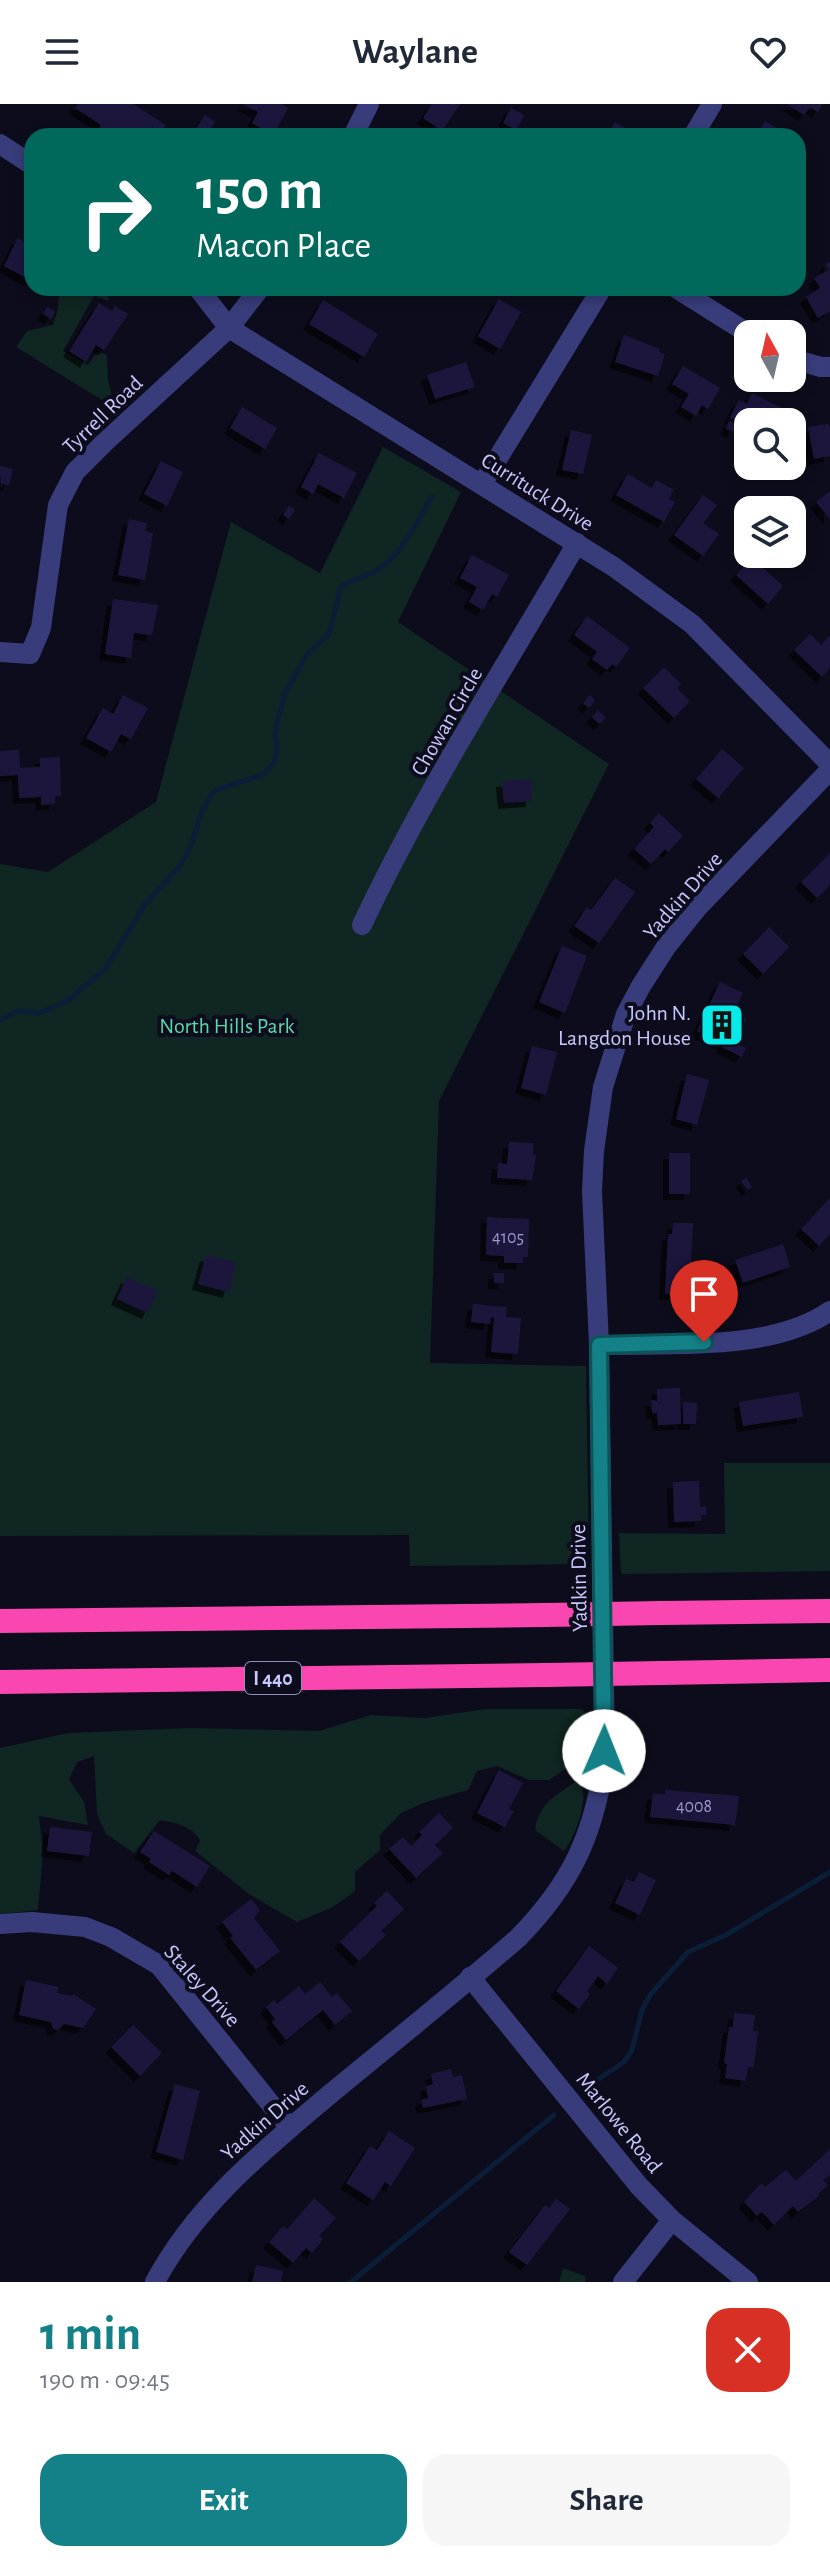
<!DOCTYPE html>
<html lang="en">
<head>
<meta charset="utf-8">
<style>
  :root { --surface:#fff; --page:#f6f6f7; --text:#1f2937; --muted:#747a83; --accent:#148088 }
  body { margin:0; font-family:"Alegreya Sans",sans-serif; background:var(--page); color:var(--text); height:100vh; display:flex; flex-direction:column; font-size:30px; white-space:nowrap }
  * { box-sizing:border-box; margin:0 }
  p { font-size:26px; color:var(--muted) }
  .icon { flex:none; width:44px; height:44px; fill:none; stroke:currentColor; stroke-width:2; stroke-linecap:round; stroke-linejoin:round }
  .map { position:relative; height:2178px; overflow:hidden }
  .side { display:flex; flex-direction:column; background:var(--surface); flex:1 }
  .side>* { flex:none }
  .hud { position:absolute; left:24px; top:24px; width:782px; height:168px; border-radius:24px; box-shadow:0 4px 12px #0003; background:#00695c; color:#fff; overflow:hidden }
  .needle { width:52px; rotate:352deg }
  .fabs { position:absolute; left:734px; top:216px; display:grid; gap:16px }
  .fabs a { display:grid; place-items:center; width:72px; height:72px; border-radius:16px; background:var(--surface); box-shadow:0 4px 12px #0003; font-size:40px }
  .pin { position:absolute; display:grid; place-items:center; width:68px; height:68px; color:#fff; margin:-82px -34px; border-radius:50% 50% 50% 0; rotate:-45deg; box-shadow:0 0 8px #0007 }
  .pin .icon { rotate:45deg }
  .me { position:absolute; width:88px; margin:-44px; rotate:1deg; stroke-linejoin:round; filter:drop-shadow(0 0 6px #0008) }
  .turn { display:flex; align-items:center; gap:28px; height:168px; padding:0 40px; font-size:36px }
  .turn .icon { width:104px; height:104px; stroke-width:2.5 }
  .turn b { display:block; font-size:56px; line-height:68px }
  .round { display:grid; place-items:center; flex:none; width:84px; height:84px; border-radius:24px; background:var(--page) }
  .headline { display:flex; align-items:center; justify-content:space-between; height:136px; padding:0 40px }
  h1 { font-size:48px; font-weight:700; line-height:60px; color:var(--accent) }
  .cta { display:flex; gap:16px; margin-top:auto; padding:16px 40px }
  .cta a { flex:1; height:92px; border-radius:24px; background:var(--accent); color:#fff; font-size:32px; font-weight:700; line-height:92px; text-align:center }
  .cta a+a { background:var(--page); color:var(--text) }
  header { display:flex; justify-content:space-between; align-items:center; height:104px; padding:0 40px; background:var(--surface); font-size:36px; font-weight:700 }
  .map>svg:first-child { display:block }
  .green { fill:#0f2622 }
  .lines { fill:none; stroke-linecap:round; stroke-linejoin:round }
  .stream { stroke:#0a1f37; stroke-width:5 }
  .building { fill:#1c183c; filter:url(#shadow) }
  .minor { stroke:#383c7a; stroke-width:20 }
  .tertiary { stroke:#383c7a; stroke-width:20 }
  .motorway { stroke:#fa46b0; stroke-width:24 }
  .motorway-bridge { stroke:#fa46b0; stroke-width:24 }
  .route-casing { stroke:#0d5358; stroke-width:20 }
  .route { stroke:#148088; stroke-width:14 }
  .labels { text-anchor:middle; stroke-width:8; stroke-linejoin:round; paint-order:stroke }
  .number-label { font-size:18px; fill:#9d9cce }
  .shield { fill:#0d0c1c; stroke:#9090ba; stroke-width:2 }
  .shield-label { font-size:20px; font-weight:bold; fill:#c8c8fe }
  .street-label { font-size:22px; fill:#c8c8fe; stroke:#0d0c1c }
  .poi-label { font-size:22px; fill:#c8c8fe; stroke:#0d0c1c; text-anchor:end }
  .park-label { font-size:22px; fill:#57daab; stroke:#0d0c1c }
</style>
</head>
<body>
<header><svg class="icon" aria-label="menu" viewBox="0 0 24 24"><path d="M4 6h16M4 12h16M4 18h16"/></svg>Waylane<svg class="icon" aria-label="heart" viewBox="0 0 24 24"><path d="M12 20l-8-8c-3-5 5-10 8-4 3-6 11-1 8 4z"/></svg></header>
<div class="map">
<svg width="830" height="2178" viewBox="0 0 830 2178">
  <defs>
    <filter id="shadow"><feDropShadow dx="-6" dy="6" stdDeviation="0" flood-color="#0009"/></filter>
  </defs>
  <rect width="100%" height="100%" fill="#0d0c1c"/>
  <!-- green -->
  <path class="green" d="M60 184H106L109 197 94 192 63 247 88 261 97 248 107 251 108 276 115 304 16 243 27 227 53 221 57 209Z
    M383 343 461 388 398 518 609 660 439 997 430 1259 586 1262 589 1460 410 1462 409 1431 0 1432V760L48 768 156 698 231 418 320 469Z
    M724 1359H830V1467L621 1470 619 1429 725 1430Z
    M486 1605H582L592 1618 595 1645 549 1676H529L497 1662 477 1667 468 1686 426 1698 401 1709 380 1731V1746L355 1768V1787L333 1803 297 1818 249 1790 195 1747 200 1737C194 1723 174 1718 160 1716L134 1749 106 1730 97 1710 94 1652 77 1658 69 1675 84 1698 88 1721 39 1712 43 1749 38 1806 0 1810V1644L68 1629 190 1624 319 1627 371 1611 425 1614Z
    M578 1676C579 1678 583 1687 583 1689 585 1705 574 1735 564 1747L535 1726C539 1698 556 1692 578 1676Z
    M563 2164 585 2172 586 2178H559Z"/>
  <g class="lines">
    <!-- stream -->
    <path class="stream" d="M0 916 18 907 39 909 69 896 106 864 145 800 179 763 190 745 202 707 214 687 265 670 274 658 277 645 275 629 284 591 306 552 329 530 341 483C353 474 368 473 380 464 404 448 417 416 432 393
      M597 1976 624 1958 632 1946 642 1906 650 1891 688 1848 726 1831 830 1768
      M351 2178 554 2011"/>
  </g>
  <!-- building -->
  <path class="building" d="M78 0H133L166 21 159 32H94L101 21 75 4Z
    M243 0H281L288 4 273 31 252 19 258 8Z
    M432 0H460L442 27 423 14Z
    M787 0H823L818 8 810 3 804 11Z
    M511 4 524 11 517 26 503 19Z
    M205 11 215 18 206 32H191Z
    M765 17 783 28 781 32H756Z
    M615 18 638 32H607Z
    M18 134 32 142V177L4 162Z
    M830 158V207L818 214 806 193 820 184 814 174 829 166 825 160Z
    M499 195 521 208 500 245 478 232Z
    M323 196 378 230 364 253 309 220Z
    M99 199 112 207 115 202 128 210 104 246 96 241 86 258 69 247Z
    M47 203 55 207 51 215 43 210Z
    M624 231 660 245 659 248 665 250 658 272 615 258Z
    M466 258 475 283 435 295 427 271Z
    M683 262 720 284 708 305 702 301 696 312 681 303 689 290 672 280Z
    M752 289 790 308 786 318H748V321H745L730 314 739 296 747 300Z
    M242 303 277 324 265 345 230 324Z
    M729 317 736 320 733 328 726 325Z
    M828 320 830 323V352L814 355 808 323Z
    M571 326 592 331 583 370 562 366Z
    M319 349 357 369 344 394 318 380 313 390 301 383Z
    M161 357 183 368 167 402 144 390Z
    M0 362 13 365 9 381 2 380 1 385Z
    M628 370 652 384 656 376 674 386 669 395 675 398 664 418 616 391Z
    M830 387V415L816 398Z
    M703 391 717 401 703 419 719 430 703 452 674 431Z
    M289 402 295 406 289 415 283 411Z
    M129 415 147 419 145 427 153 429 145 476 118 471Z
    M792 424 806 438 792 452Z
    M472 451 509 471 497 493 492 490 483 506 469 498 477 483 460 474Z
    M752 454 783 482 768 500 736 471Z
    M113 495 158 501 152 531 134 529 131 554 105 550Z
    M587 512 630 544 616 563 612 560 607 566 592 555 597 548 574 531Z
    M810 530 821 541 830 531V564L822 573 794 546Z
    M664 563 681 580 677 584 690 597 674 614 643 584Z
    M123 591 148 604 131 635 121 630 111 648 86 634 103 604 113 610Z
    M590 591 595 596 589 604 583 599Z
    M598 606 606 614 599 620 592 613Z
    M722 645 744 664 718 694 696 675Z
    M19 646 20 664 40 663V654L60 653 61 692H55V700L41 701V693L19 694 18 671 0 672V647Z
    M531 675 532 697 504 699 502 677Z
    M659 709 683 732 668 748 665 745 651 760 634 745 654 723 650 719Z
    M830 749V781L817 794 801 778Z
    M615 774 635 788 599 839 574 822 587 803 591 806Z
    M769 823 789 843 763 870 743 850Z
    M562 842 587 852 565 909 539 898Z
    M720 878 743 889 733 909 746 915 735 939 746 944 742 953 722 943 724 940 697 927Z
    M532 942 557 948 546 991 521 984Z
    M687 970 709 976 697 1021 676 1015Z
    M509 1038 533 1039V1051H536L532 1076 497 1074 498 1059 507 1060Z
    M669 1049H690V1090H669Z
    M746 1074 752 1083 748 1086 741 1077Z
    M830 1094V1130L819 1142 801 1125Z
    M487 1113 529 1115 528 1153H523V1159H504V1152L486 1151Z
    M673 1119H693L690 1175H683L681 1190H665L668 1130H672Z
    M783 1140 790 1163 743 1179 735 1156Z
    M206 1151 236 1158 229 1188 198 1180Z
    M494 1169H504V1179H494Z
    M127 1173 158 1187 148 1209 117 1195Z
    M473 1200 507 1203 506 1213 521 1214 518 1250 491 1248 494 1214 491 1213 490 1220 471 1218Z
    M680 1284 681 1320 658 1321 657 1309H652L651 1296 657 1297V1285Z
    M799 1288 803 1313 743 1322 739 1298Z
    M683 1298 697 1299 696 1320H683Z
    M699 1377 700 1403 706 1402V1411H701V1417L674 1418 673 1378Z
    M499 1666 523 1679 509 1705 514 1707 505 1723 477 1709Z
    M665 1686 739 1692 735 1721 650 1713 653 1689 665 1691Z
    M439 1709 453 1724 435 1741 443 1749 416 1774 389 1745 403 1733 411 1742 422 1731 419 1728Z
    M50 1723 92 1728 89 1752 47 1747Z
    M154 1727 210 1762 197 1783 172 1767 169 1771 149 1758 151 1755 140 1748Z
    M639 1768 656 1776 640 1811 615 1799 626 1775 634 1778Z
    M387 1787 404 1805 381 1827 386 1831 359 1857 340 1838 377 1802 374 1799Z
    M251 1795 260 1806 254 1814 280 1847 256 1866 230 1834 233 1832 222 1818Z
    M589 1842 618 1864 607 1880 598 1872 587 1887 590 1890 579 1905 556 1887Z
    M26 1876 59 1883 57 1889 73 1892V1890L96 1905 83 1924 64 1920 58 1926 53 1925 51 1918 19 1911Z
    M320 1878 332 1893 337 1889 352 1907 335 1921 323 1906 286 1936 272 1918 275 1915 266 1903 274 1896 277 1900 299 1882 305 1890Z
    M734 1909 755 1911 753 1927H758L754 1963H748L746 1977 725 1974 727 1960 724 1959 729 1923H733Z
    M133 1921 162 1949 140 1972 111 1943Z
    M451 1965 453 1973 462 1971 467 1995 423 2004 421 1996 428 1994 426 1982 433 1980 431 1970Z
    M175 1980 200 1987 183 2056 156 2048Z
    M389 2027 415 2044 391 2082 385 2078 373 2096 346 2079 370 2042 377 2046Z
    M830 2045V2071L823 2076 828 2081 818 2090 819 2092 798 2108 793 2102 774 2121 762 2108 757 2112 744 2098 759 2081 763 2080 765 2083 786 2066 796 2077Z
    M314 2094 336 2114 319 2132 323 2135 312 2149 306 2144 293 2159 269 2138 283 2122 287 2125Z
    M556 2095 570 2105 527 2161 509 2148 545 2101 549 2104Z
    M256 2161 283 2167 281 2178H252Z"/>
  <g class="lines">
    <!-- minor -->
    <path class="minor" d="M353 32 369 0
      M693 32 712 0
      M0 40 32 61
      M198 184 229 224 614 463 692 520 830 660
      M676 184 749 230
      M792 255 821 263H830
      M482 380 602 184
      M0 548 30 550 41 524 58 401 75 368 104 339 229 224 260 184
      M362 821C424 689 504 565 577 439
      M599 1241C669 1239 771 1248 830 1207
      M0 1820 32 1818 85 1823 111 1833 159 1861 290 2024
      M470 1873 639 2082 672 2116 748 2178
      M623 2178 672 2116"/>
    <!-- tertiary -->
    <path class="tertiary" d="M155 2178C196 2101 263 2047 329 1991 392 1939 456 1888 518 1834 572 1779 595 1729 605 1652L599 1241 592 1087 594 1047 603 983 626 910 641 882 666 843 698 803 830 666"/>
    <!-- motorway -->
    <path class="motorway" d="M662 1509 830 1507
      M0 1517 545 1511
      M662 1569 830 1566
      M0 1578 546 1571"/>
    <!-- motorway-bridge -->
    <path class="motorway-bridge" d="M545 1511 662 1509
      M546 1571 662 1569"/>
  </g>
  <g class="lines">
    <!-- route casing -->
    <g class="route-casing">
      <path id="route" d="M604 1647 599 1241 704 1238"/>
    </g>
    <!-- route -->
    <use href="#route" class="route"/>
  </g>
  <!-- icons -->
  <defs>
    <g id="building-square" transform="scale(2.3)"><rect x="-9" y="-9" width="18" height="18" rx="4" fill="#06ebea" stroke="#0d0c1c"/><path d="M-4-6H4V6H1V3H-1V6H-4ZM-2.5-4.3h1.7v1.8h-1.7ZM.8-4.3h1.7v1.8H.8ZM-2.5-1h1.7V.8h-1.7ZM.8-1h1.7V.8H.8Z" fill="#111"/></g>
  </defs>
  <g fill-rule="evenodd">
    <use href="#building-square" x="722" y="921"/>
  </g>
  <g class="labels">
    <!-- number labels -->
    <g class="number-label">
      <text x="508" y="1139">4105</text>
      <text x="694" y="1708">4008</text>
    </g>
    <!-- shield labels -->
    <rect class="shield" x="245" y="1558" width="56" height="32" rx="6"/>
    <g class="shield-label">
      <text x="273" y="1581">I 440</text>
    </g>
    <!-- street labels -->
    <g class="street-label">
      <text transform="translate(102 310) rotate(-44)" y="8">Tyrrell Road</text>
      <text transform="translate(538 387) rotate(32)" y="8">Currituck Drive</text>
      <text transform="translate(446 617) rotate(-60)" y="8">Chowan Circle</text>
      <text transform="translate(682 791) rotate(-49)" y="8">Yadkin Drive</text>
      <text transform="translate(578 1474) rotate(-91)" y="8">Yadkin Drive</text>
      <text transform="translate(203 1881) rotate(48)" y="8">Staley Drive</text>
      <text transform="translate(264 2016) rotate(-41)" y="8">Yadkin Drive</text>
      <text transform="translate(620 2018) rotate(51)" y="8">Marlowe Road</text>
    </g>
    <!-- poi labels -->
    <g class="poi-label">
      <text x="691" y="916">John N.<tspan x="691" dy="25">Langdon House</tspan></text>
    </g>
    <!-- park labels -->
    <g class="park-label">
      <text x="227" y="929">North Hills Park</text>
    </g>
  </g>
</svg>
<div class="fabs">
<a><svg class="needle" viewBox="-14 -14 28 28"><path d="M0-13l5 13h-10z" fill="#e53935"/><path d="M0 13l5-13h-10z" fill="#747a83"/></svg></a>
<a><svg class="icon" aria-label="search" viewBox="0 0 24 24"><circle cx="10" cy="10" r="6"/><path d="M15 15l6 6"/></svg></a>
<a><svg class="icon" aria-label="layers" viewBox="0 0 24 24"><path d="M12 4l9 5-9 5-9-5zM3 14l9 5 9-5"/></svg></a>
</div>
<div class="pin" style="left:704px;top:1238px;background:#d93025"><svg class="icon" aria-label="arrive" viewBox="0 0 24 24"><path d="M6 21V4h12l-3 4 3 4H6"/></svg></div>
<svg class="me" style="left:604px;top:1647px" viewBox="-20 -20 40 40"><circle r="19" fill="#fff"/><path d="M0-13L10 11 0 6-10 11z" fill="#148088"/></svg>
<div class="hud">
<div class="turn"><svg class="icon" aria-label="right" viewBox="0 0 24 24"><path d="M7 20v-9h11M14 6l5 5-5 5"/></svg><div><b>150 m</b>Macon Place</div></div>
</div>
</div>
<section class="side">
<div class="headline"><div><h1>1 min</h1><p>190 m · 09:45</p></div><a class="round" style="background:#d93025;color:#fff"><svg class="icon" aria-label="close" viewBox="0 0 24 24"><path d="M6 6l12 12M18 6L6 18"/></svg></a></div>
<div class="cta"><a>Exit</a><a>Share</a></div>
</section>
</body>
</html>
